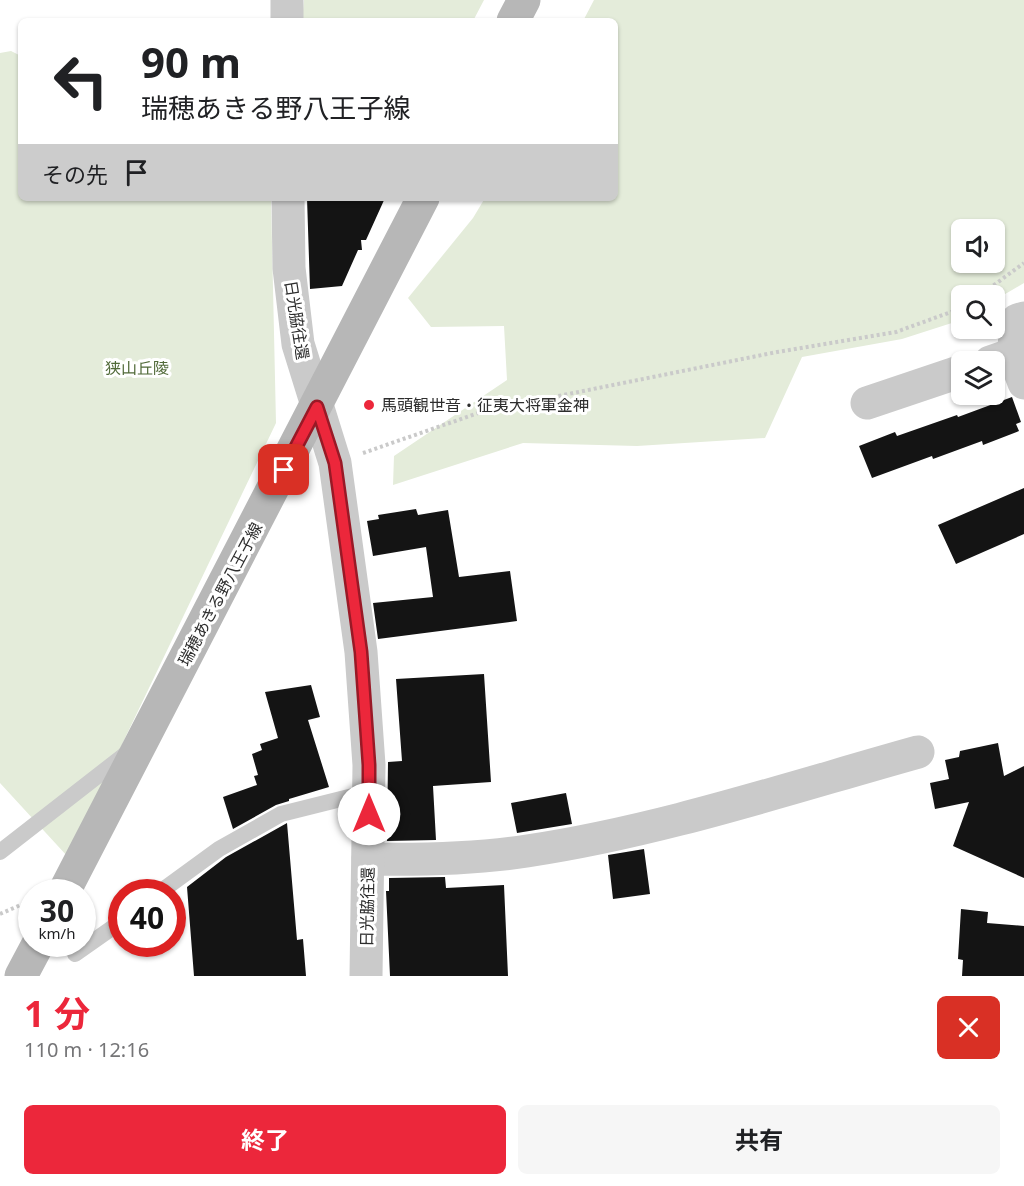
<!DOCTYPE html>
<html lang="ja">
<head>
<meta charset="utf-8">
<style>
  :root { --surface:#fff; --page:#f6f6f6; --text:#202124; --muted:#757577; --accent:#ec273b }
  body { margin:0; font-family:"Noto Sans","Noto Sans JP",sans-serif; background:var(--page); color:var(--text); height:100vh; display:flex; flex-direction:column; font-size:22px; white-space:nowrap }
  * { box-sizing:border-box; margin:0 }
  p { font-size:20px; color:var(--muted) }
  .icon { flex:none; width:33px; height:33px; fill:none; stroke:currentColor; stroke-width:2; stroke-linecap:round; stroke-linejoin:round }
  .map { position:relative; height:976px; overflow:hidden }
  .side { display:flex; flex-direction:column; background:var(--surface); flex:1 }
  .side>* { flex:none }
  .guide { position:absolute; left:18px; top:18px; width:600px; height:183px; border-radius:9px; box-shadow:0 2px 4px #0004; background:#fff; color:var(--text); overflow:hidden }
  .controls { position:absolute; left:951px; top:219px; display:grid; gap:12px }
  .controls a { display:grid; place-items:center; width:54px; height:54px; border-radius:9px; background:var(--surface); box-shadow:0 2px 4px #0004; font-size:30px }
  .speed { position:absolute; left:18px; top:879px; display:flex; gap:12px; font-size:30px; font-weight:700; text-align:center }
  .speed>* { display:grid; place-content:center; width:78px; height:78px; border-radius:50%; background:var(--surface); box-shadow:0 2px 4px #0004; line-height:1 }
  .speed small { font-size:15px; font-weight:400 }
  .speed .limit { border:9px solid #d22; background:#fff; color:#111 }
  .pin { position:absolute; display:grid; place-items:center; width:51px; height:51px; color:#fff; margin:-26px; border-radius:12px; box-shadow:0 3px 9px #0006 }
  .me { position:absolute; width:66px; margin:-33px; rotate:0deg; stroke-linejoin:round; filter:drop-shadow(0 0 4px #0008) }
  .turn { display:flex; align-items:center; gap:21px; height:126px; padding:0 24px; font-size:27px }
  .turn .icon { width:78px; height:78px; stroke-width:2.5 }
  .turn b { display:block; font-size:42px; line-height:51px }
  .then { display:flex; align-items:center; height:57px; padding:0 24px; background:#0003; gap:12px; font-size:22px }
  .round { display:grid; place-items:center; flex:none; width:63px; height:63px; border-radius:9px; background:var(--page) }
  .summary { display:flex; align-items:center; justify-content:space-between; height:102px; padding:0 24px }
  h1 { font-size:36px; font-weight:700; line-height:45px; color:var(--accent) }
  .action { display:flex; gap:12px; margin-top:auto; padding:12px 24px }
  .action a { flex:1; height:69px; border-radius:9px; background:var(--accent); color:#fff; font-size:24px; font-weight:700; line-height:69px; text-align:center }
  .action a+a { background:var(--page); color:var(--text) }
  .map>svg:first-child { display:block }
  .green { fill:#e4ecda; fill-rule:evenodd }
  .building { fill:#141414 }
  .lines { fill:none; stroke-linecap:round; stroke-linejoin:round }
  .path { stroke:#cacaca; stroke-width:4; stroke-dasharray:3 3; stroke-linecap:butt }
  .service { stroke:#cacaca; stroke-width:16 }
  .minor { stroke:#cacaca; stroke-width:33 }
  .tertiary { stroke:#cacaca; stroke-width:33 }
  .secondary { stroke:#b7b7b7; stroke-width:33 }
  .route-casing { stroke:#991926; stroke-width:15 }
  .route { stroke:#ec273b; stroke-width:10 }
  .poi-dot { fill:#ec273b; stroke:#fff; stroke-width:2 }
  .labels { text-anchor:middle; stroke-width:6; stroke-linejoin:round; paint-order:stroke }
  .street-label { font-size:16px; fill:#2d2d2d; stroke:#fff }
  .park-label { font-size:16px; fill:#516a39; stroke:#fff }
  .poi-label { font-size:16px; fill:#2d2d2d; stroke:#fff; text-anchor:start }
</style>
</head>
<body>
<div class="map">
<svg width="1024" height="976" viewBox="0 0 1024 976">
  <rect width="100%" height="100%" fill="#fff"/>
  <!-- green -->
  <path class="green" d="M304 0H484L473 21H302Z
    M594 0H1024V283L995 300 994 296H962L961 319 958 321 902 339 802 357 765 438 637 446 523 443 393 485 394 456 507 380 504 326 431 327 408 298 473 218 485 198H615V21H583ZM962 230H994V262H962Z
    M11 51 21 56V198H271L276 423 68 857 0 783V53Z"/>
  <!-- building -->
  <path class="building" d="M307 198H385L366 240H361L362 250H358L342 286 310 289Z
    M1012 397 1021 422 1016 424 1019 431 983 445 982 441 933 459 932 456 872 478 859 446 895 432 897 436 957 415 958 417Z
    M1024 488V534L956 564 938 525Z
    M416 509 418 515 448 510 459 577 510 571 517 621 378 639 373 603 433 597 426 547 373 556 367 521 379 519 378 515Z
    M484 674 491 782 433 786 436 840 387 841 388 762 402 761 396 679Z
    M311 685 320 717 308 720 329 787 289 799V801L276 805 233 829 223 797 257 785 254 776 258 775 252 754 262 750 260 744 278 738 265 692Z
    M998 743 1004 776 1024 766V878L953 846 969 802 935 809 930 783 949 779 945 760 959 757 960 751Z
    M566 793 572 824 517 833 511 803Z
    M287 823 297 940 303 939 306 976H194L187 887 226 857Z
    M644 849 650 894 613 899 608 855Z
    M445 877 446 888 504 885 508 976H390L386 891H389V878Z
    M961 909 988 912 987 923 1024 926V976H962L963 960 958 959Z"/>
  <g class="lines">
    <!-- path -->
    <path class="path" d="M979 296 1024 263
      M363 453 484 411 777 352 896 332 962 308
      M0 914 25 903"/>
    <!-- service -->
    <path class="service" d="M0 852 127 753
      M160 892 219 849 281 814 369 792
      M75 954 122 921"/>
    <!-- minor -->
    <path class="minor" d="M1013 354 1024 383
      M990 362 1013 354 1017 320 1024 318
      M867 403 962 371
      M368 859C421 860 474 859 527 851 660 831 789 788 918 752"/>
    <!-- tertiary -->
    <path class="tertiary" d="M287 21V0
      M288 198 289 268 298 344 335 463 361 652 369 765 366 976"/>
    <!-- secondary -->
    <path class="secondary" d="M513 21 524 0
      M64 892 423 198
      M21 976 38 944"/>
  </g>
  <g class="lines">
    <!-- route casing -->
    <g class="route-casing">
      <path id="route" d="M284 470 317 407 335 463 361 652 369 765V814"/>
    </g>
    <!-- route -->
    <use href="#route" class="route"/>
  </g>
  <!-- markers -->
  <circle class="poi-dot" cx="369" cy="405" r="6"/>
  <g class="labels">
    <!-- street labels -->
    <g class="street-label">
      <text transform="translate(297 320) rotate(81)" y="6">日光脇往還</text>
      <text transform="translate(220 594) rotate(-62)" y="6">瑞穂あきる野八王子線</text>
      <text transform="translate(367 907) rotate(-89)" y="6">日光脇往還</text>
    </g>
    <!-- park labels -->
    <g class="park-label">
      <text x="137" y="374">狭山丘陵</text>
    </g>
    <!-- poi labels -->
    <g class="poi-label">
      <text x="381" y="411">馬頭観世音・征夷大将軍金神</text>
    </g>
  </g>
</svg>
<div class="controls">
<a><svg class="icon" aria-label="sound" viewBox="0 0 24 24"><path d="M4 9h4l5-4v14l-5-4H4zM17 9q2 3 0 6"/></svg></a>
<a><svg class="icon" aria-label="search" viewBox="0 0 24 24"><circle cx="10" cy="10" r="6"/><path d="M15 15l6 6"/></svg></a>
<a><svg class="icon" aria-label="layers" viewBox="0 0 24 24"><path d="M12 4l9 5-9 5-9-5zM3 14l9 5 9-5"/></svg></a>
</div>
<div class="speed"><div>30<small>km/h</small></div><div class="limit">40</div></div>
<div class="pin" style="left:284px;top:470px;background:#d93025"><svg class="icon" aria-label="arrive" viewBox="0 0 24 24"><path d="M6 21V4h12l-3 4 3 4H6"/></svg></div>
<svg class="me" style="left:369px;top:814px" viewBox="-20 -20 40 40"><circle r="19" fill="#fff"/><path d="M0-13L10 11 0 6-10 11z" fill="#ec273b"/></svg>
<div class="guide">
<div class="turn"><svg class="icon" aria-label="left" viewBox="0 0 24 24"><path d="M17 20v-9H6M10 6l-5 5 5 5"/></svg><div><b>90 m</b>瑞穂あきる野八王子線</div></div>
<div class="then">その先<svg class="icon" aria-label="arrive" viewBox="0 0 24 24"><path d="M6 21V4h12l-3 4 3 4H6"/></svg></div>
</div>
</div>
<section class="side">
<div class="summary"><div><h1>1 分</h1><p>110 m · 12:16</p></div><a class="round" style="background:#d93025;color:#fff"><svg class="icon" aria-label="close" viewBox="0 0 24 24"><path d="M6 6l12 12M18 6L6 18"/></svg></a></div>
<div class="action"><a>終了</a><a>共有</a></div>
</section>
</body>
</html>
